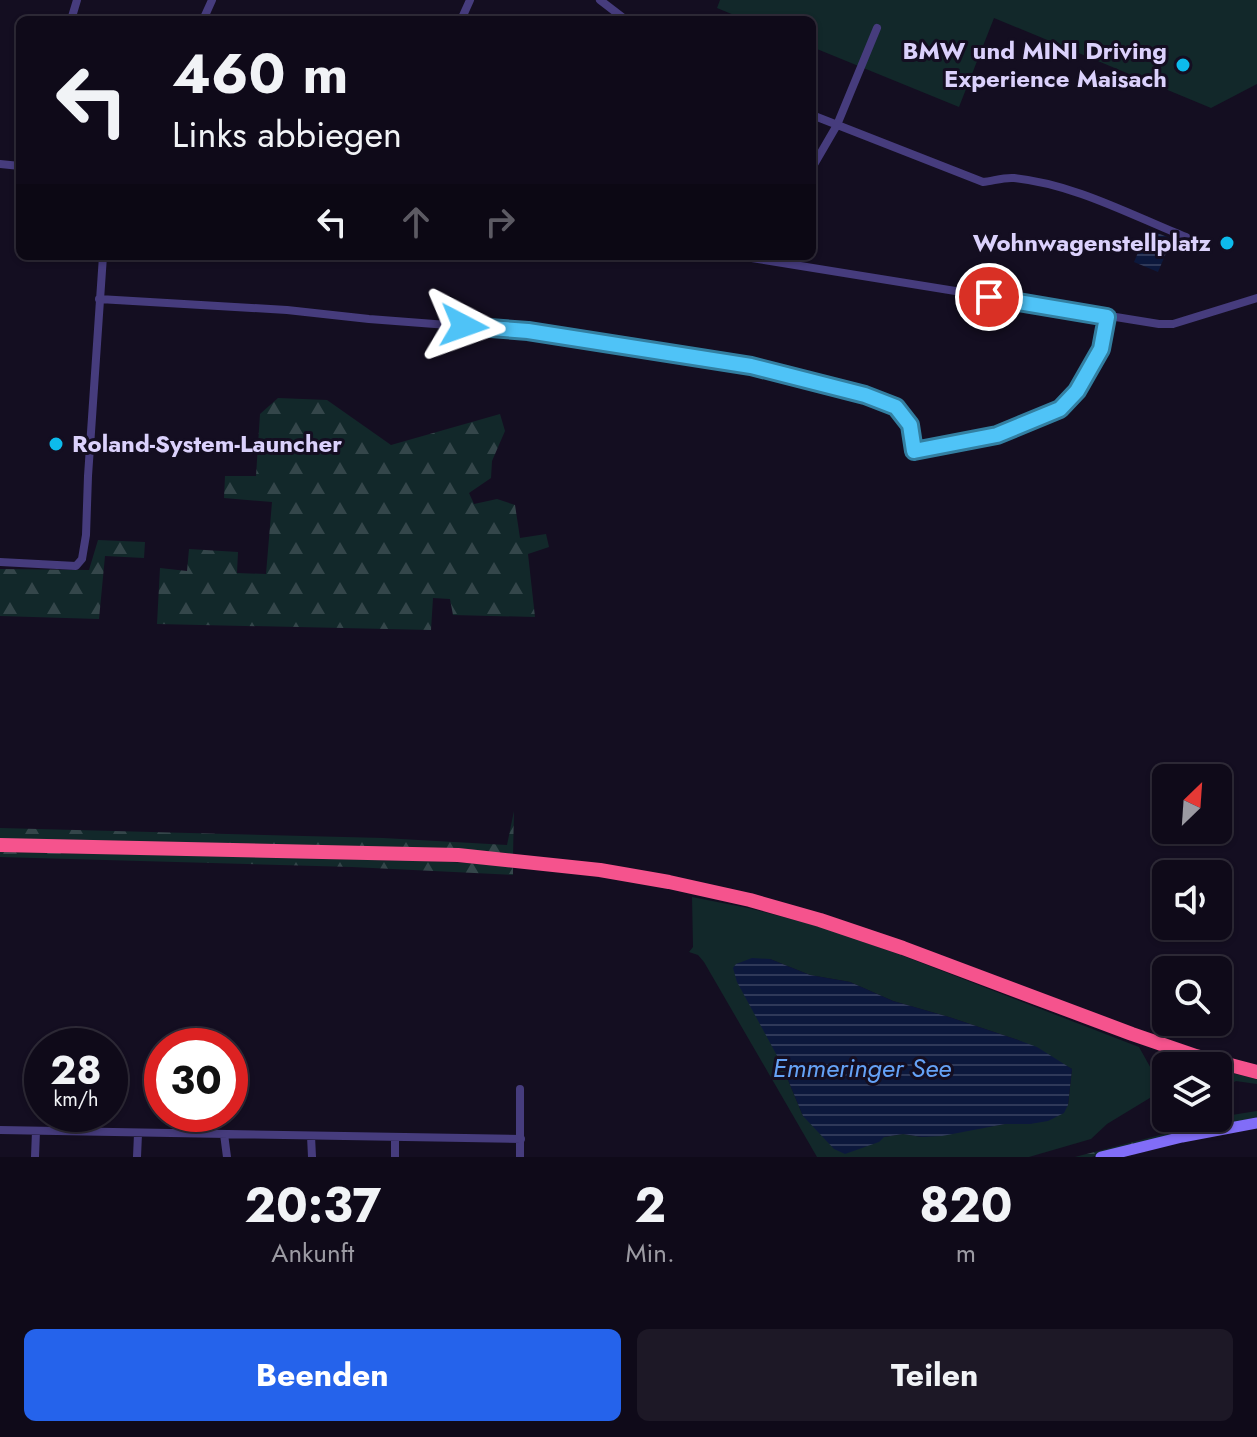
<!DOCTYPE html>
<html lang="de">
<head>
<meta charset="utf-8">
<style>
  :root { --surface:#0f0a19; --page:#1d1826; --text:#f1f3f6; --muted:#9b9aa2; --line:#2f2b38; --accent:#2563eb }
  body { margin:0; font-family:Jost,sans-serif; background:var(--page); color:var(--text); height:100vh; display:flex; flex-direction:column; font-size:30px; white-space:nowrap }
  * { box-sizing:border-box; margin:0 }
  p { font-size:26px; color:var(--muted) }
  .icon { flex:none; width:44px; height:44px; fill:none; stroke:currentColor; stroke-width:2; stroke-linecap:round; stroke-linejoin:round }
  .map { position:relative; height:1157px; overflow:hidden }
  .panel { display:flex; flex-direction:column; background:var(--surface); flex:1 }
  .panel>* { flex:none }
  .guide { position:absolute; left:16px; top:16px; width:800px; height:244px; border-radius:12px; box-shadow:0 2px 6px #0004,0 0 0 2px var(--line); background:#0f0a19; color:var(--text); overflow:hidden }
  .needle { width:52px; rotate:25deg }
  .buttons { position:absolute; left:1152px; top:764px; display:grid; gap:16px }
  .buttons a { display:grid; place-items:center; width:80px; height:80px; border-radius:12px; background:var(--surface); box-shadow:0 2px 6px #0004,0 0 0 2px var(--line); font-size:40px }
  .speed { position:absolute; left:24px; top:1028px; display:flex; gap:16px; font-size:40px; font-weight:700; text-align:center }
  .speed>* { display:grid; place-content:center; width:104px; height:104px; border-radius:50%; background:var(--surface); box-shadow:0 2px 6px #0004,0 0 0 2px var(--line); line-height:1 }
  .speed small { font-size:20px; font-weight:400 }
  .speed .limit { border:12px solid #d22; background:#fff; color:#111 }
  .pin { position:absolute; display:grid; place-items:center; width:68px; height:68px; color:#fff; margin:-34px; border:4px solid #fff; border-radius:50%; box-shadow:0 2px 8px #0007 }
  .me { position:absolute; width:88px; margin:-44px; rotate:94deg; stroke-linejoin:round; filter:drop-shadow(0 0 6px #0008) }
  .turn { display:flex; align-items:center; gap:28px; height:168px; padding:0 24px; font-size:36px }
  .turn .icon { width:104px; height:104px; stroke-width:2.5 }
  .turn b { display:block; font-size:56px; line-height:68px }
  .lanes { display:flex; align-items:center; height:76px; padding:0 24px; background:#0003; justify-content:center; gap:40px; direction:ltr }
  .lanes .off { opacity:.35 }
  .eta { display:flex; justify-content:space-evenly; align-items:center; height:136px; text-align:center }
  .eta b { font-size:48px; font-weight:700; line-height:56px }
  .button { display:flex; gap:16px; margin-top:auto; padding:16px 24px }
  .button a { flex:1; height:92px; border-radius:12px; background:var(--accent); color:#fff; font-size:32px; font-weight:700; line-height:92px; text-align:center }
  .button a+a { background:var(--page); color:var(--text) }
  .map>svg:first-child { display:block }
  .forest { fill:url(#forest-firs) }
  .park { fill:#12282a; fill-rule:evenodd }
  .water { fill:url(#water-rules) }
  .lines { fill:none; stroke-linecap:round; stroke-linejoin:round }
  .street { stroke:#463c7d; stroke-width:8 }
  .secondary { stroke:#816df7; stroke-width:11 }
  .highway { stroke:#f5538d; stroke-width:14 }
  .route-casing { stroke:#337fa1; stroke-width:20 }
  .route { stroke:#4fc3f7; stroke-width:14 }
  .poi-dot { fill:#0dbbec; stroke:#140e21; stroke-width:3 }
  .labels { text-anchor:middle; stroke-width:6; stroke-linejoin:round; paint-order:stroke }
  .poi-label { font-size:24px; font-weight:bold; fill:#dbd1fc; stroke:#140e21; text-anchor:end }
  .water-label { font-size:26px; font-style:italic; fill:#65a2f6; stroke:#140e21 }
</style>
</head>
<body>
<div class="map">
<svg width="1257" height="1157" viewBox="0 0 1257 1157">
  <defs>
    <pattern id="forest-firs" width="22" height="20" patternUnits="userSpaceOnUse" patternTransform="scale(2)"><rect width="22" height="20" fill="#12282a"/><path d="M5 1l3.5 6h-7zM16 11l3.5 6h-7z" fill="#34464a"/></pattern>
    <pattern id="water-rules" width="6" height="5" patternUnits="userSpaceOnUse" patternTransform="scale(2)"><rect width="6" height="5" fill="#0c183c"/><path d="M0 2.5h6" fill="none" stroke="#2f3959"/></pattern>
  </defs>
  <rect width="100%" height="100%" fill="#140e21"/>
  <!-- forest -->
  <path class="forest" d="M278 398 327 400 391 445 500 414 505 431 492 461 491 478 469 493 474 504 497 499 515 505 520 538 546 534 549 547 528 554 535 617 453 615 450 599 433 598 431 630 157 624 160 568 187 571 189 549 238 552 237 573 266 574 272 502 224 498 225 476H256L260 414Z
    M98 540 145 542 144 558 105 556 99 619 0 616V569L89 570Z
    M514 811 513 855 0 840V828L383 838 507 845Z
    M0 850C36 853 73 853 110 854 244 858 379 854 513 867V875L352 867 0 857Z
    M1218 1070 1257 1079V1084L1236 1081 1228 1085 1232 1115 1257 1111V1117L1118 1149 1092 1157H1075L1226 1118 1221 1084 1218 1083Z"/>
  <!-- park -->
  <path class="park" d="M720 0H1257V84L1211 108 994 18 959 107 812 47V20H746L717 8Z
    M692 897 748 908 818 926 901 955 1139 1047 1163 1090 1107 1124 1091 1139 1029 1157H817L704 962 698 955 689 952 693 947ZM770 959 810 975 850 982 893 1001 949 1017 1018 1040 1072 1069 1068 1105 1030 1124H1005L922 1137 903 1134 884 1137 803 1116 781 1063Z"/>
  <!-- water -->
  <path class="water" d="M1148 229 1172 239 1158 272 1134 262Z
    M752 958 770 959 810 975 850 982 893 1001 949 1017 1018 1040 1037 1047 1072 1069 1068 1105 1064 1113 1048 1121 1030 1124H1005L942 1136 922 1137 903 1134 884 1137 879 1142 845 1154 834 1149 803 1116 781 1063 737 982 733 968 736 964Z"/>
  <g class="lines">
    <!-- street -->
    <path class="street" d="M600 0 626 20
      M71 20 77 0
      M203 20 212 0
      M461 20 470 0
      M812 115 983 182C993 181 1004 177 1014 178 1074 184 1131 215 1186 237
      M0 164 20 166
      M812 168 837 125 877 28
      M739 256 1159 324H1173L1257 298
      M99 299 287 310 369 319 528 331 751 366 865 395 896 407 910 425 914 451 997 435 1060 409 1077 391 1101 349 1107 317
      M0 562 76 566 82 559 86 535 88 476 103 256
      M520 1089V1157
      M0 1130 521 1139
      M224 1134 227 1157
      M311 1136 312 1157
      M35 1157 36 1131
      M137 1157 138 1134
      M395 1157V1137"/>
    <!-- secondary -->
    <path class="secondary" d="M1101 1157 1182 1137 1257 1123"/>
    <!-- highway -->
    <path class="highway" d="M0 845 458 855 600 870 669 882 750 900 820 920 903 948 1132 1034 1196 1056 1257 1072"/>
  </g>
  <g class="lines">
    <!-- route casing -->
    <g class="route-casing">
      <path id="route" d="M464 326 528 331 751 366 865 395 896 407 910 425 914 451 997 435 1060 409 1077 391 1101 349 1107 317 989 297"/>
    </g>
    <!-- route -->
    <use href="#route" class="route"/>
  </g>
  <!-- markers -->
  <g class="poi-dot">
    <circle cx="1183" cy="65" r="8"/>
    <circle cx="1227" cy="243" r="8"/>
    <circle cx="56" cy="444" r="8"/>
  </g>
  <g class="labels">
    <!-- poi labels -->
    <g class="poi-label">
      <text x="1167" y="59">BMW und MINI Driving<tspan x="1167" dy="28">Experience Maisach</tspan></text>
      <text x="1211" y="251">Wohnwagenstellplatz</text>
      <text x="72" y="452" text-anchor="start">Roland-System-Launcher</text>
    </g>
    <!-- water labels -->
    <g class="water-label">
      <text x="862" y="1077">Emmeringer See</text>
    </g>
  </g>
</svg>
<div class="buttons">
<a><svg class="needle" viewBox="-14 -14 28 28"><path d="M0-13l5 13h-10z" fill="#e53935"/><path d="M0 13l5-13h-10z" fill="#9b9aa2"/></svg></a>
<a><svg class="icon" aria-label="sound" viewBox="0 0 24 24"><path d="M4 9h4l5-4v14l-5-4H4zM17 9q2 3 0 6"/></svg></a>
<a><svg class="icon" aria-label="search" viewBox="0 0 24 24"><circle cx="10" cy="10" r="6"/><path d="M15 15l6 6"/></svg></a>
<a><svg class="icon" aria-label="layers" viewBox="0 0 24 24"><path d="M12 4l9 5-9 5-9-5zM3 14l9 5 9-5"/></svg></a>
</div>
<div class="speed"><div>28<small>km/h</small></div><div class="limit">30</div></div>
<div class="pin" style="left:989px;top:297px;background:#d93025"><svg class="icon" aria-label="arrive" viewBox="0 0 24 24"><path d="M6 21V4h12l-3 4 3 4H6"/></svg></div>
<svg class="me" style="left:464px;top:326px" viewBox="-20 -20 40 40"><path d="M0-17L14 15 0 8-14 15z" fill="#4fc3f7" stroke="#fff" stroke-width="4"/></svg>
<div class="guide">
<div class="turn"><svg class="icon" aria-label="left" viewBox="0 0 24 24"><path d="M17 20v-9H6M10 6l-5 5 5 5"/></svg><div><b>460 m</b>Links abbiegen</div></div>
<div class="lanes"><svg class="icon" aria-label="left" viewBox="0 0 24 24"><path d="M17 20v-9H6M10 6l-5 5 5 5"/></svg><svg class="icon off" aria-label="ahead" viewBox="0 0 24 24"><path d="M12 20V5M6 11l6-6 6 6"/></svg><svg class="icon off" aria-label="right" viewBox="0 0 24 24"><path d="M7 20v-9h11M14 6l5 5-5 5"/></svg></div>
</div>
</div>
<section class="panel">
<div class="eta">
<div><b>20:37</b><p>Ankunft</p></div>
<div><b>2</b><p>Min.</p></div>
<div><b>820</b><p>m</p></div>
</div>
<div class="button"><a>Beenden</a><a>Teilen</a></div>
</section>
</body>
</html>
